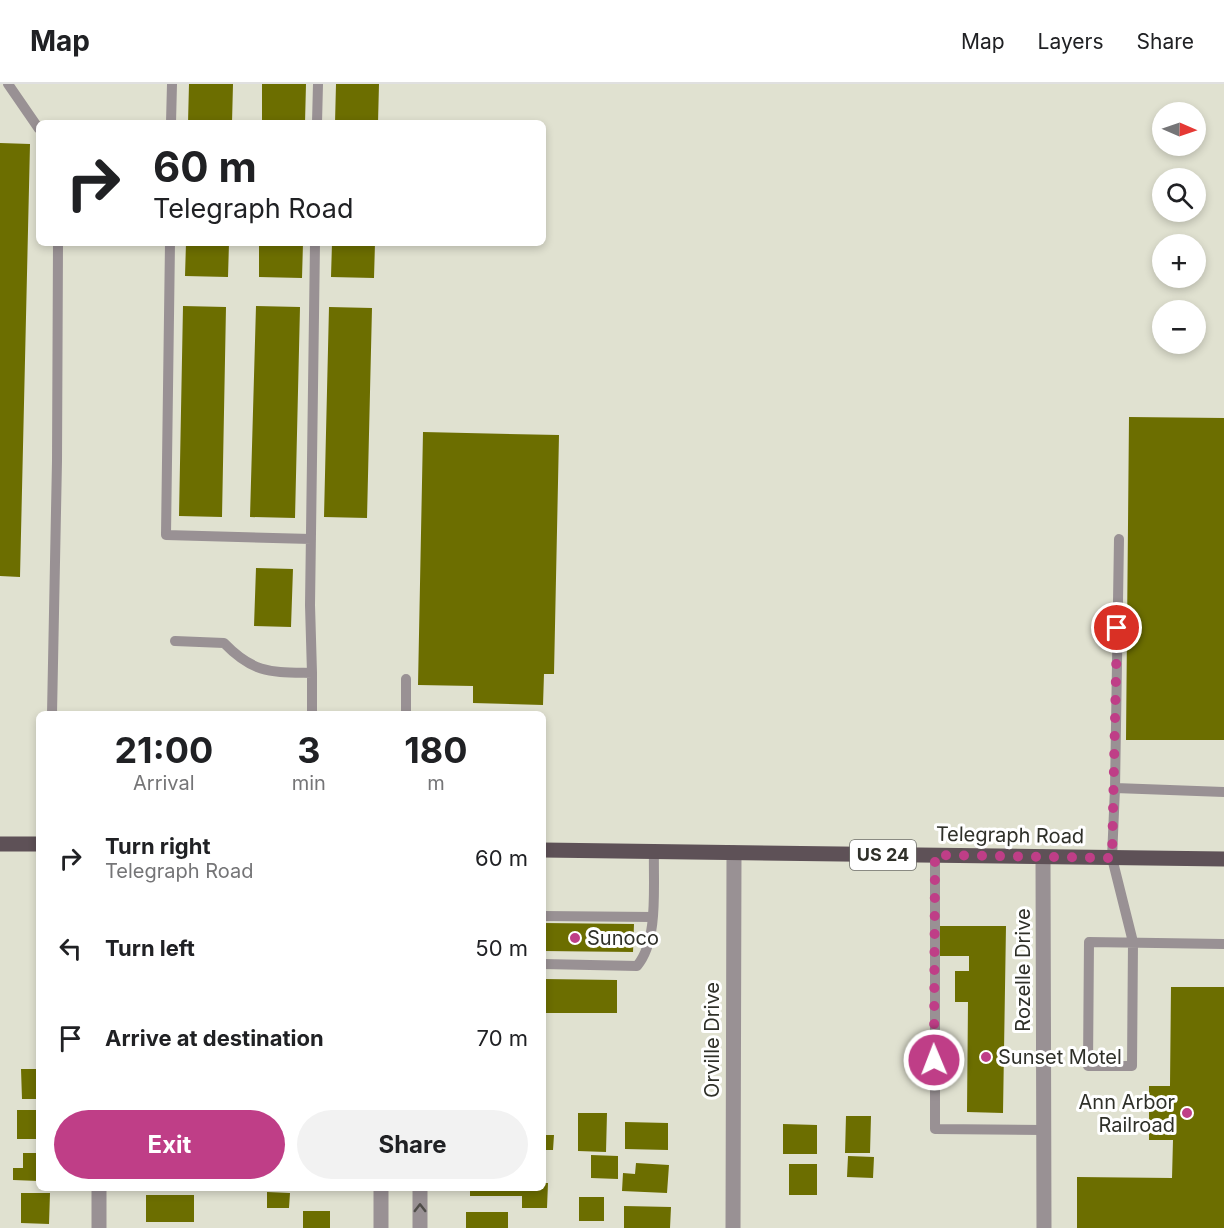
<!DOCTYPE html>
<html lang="en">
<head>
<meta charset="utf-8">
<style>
  :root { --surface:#fff; --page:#f2f2f2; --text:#202124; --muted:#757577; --line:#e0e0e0; --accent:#bf3e87 }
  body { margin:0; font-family:Inter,sans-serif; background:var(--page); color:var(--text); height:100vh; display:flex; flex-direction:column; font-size:22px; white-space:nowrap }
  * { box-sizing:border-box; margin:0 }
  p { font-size:20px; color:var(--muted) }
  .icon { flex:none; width:33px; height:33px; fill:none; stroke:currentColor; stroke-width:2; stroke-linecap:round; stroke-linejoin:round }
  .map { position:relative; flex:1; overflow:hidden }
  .sheet { position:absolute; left:36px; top:627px; width:510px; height:480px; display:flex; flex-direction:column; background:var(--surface); border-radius:9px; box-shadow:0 3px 9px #0003 }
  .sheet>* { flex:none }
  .top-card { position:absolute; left:36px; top:36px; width:510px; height:126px; border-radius:9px; box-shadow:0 3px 9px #0003; background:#fff; color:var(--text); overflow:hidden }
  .needle { width:39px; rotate:92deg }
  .tools { position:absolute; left:1152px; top:18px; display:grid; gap:12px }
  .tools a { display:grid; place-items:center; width:54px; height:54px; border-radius:50%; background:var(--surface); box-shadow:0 3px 9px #0003; font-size:30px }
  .pin { position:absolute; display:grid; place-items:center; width:51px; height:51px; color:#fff; margin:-26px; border:3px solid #fff; border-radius:50%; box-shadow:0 2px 6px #0007 }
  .me { position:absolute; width:66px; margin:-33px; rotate:359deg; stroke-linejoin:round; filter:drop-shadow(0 0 4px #0008) }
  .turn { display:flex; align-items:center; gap:21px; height:126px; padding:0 18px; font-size:27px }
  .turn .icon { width:78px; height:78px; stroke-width:2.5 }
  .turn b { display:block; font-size:42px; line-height:51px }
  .eta { display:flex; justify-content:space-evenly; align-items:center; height:102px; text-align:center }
  .eta b { font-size:36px; font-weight:700; line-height:42px }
  .action { display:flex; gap:12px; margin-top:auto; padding:12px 18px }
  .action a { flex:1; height:69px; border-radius:36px; background:var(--accent); color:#fff; font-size:24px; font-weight:700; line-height:69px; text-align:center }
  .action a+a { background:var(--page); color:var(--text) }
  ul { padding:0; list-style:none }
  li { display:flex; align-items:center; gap:18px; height:90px; padding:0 18px }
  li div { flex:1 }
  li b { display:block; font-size:22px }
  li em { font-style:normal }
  header { display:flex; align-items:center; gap:36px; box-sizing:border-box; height:84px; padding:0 30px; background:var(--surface); border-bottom:2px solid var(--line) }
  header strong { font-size:28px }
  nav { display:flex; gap:33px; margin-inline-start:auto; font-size:21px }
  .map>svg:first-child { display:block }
  .building { fill:#6c6e00 }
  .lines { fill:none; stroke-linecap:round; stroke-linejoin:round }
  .service { stroke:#999194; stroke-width:10 }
  .minor { stroke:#999194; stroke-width:15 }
  .primary { stroke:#5e5157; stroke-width:15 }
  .oneway { stroke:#4f4d49 }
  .route { stroke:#bf3e87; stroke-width:10; stroke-dasharray:0 18 }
  .poi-dot { fill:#bf3e87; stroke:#fff; stroke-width:2 }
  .labels { text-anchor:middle; stroke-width:6; stroke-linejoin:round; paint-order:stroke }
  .shield { fill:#fff; stroke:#6d6e69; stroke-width:1.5 }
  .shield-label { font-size:18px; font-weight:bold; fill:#2f3029 }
  .street-label { font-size:20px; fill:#2f3029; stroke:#fff }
  .poi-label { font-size:20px; fill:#2f3029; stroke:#fff; text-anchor:start }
</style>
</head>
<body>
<header>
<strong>Map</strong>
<nav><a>Map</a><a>Layers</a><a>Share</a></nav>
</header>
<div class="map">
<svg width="1224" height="1144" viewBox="0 0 1224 1144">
  <rect width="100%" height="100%" fill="#e0e1d0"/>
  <!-- building -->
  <path class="building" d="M189 0H233L232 39H188Z
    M262 0H306L305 39H262Z
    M336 0H379L378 39H335Z
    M0 59 30 60 20 493 0 492Z
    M186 159H229L228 193 185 192Z
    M259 159H303L302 194 259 193Z
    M332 159H375L374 194 331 193Z
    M183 222 226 223 222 433 179 432Z
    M256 222 300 223 295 434 250 433Z
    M329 223 372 224 367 434 324 433Z
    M1129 333 1224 334V656H1126Z
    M423 348 559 351 554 590H544L543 621 473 619V602L418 601Z
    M256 484 293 485 291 543 254 542Z
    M543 839 634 840 633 868 543 867Z
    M939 842H1006L1003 1029 967 1028 968 918H955V887H969V872H939Z
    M543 895 617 896V929H543Z
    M1171 903H1224V1144H1077V1093L1172 1094 1173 1056H1149V1002H1170Z
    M21 985H39V1015H22Z
    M17 1026H39V1055H17Z
    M578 1029H607L606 1068 578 1067Z
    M846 1032H871L870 1069H845Z
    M625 1038 668 1039V1066L625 1065Z
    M783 1040 817 1041V1070H783Z
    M543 1051H554L553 1066H543Z
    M23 1069H39V1097L13 1096V1084H23Z
    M591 1071 618 1072V1095L591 1094Z
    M848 1072 874 1073 873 1094 847 1093Z
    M636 1079 669 1081 667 1109 622 1107 623 1089 635 1090Z
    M789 1080H817V1111H789Z
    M543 1099H548L547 1124H522V1112H470V1104H543Z
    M267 1108 290 1109 289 1124H267Z
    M21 1109H50L49 1140 21 1139Z
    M146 1111H194V1138H146Z
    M579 1113H604V1137H579Z
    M624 1122 671 1123 670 1144H624Z
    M303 1127H330V1144H303Z
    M466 1128H508V1144H466Z"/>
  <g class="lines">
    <!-- service -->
    <path class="service" d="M8 0 39 45
      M171 39 172 0
      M317 39 318 0
      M170 159 166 451 311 455
      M175 557 224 559C254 590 271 588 312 589V630
      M312 589 310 521 315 159
      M52 630 57 377 58 159
      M406 630V595
      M1115 704 1119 455
      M1224 708 1115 704 1112 774 1133 858 1132 982H1088L1089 858 1224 860
      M935 771V1045L1044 1046
      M543 832 652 833
      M543 880 637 882C659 856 653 801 654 768"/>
    <!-- minor -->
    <path class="minor" d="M1043 773 1044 1144
      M99 1144V1104
      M381 1144V1104
      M420 1144V1104
      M733 1144 734 769"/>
    <!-- primary -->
    <path class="primary" d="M0 760H39
      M543 766 1224 775"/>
  </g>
  <!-- one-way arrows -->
  <defs><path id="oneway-chevron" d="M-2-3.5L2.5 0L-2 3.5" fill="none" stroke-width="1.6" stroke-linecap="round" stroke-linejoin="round" transform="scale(1.5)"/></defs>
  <use class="oneway" href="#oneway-chevron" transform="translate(420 1124) rotate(-90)"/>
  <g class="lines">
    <!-- route -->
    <path class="route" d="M934 976 935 771 1112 774 1117 544"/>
  </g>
  <!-- markers -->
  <g class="poi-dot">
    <circle cx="575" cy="854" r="6"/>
    <circle cx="986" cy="973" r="6"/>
    <circle cx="1187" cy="1029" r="6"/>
  </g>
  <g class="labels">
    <!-- shield labels -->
    <rect class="shield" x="850" y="756" width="66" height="30" rx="4.5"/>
    <g class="shield-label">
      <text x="883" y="777">US 24</text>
    </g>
    <!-- street labels -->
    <g class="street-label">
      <text transform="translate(1010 751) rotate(1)" y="7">Telegraph Road</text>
      <text transform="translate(1023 886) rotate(-90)" y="7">Rozelle Drive</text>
      <text transform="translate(712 956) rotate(-90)" y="7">Orville Drive</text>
    </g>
    <!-- poi labels -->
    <g class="poi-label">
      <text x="587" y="861">Sunoco</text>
      <text x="998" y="980">Sunset Motel</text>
      <text x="1175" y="1025" text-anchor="end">Ann Arbor<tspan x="1175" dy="23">Railroad</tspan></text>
    </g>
  </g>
</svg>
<div class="tools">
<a><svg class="needle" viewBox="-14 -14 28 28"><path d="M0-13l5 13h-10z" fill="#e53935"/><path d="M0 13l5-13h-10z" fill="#757577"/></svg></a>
<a><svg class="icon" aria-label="search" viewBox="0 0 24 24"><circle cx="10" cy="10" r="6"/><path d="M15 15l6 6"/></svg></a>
<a>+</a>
<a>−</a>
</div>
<div class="pin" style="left:1117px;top:544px;background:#d93025"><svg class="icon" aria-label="arrive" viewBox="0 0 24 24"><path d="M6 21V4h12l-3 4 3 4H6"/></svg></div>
<svg class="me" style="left:934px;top:976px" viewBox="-20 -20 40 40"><circle r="17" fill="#bf3e87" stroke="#fff" stroke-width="3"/><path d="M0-11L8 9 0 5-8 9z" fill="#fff"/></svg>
<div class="top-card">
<div class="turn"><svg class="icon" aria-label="right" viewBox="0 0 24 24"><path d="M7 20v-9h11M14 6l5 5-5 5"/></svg><div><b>60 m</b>Telegraph Road</div></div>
</div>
<section class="sheet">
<div class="eta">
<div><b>21:00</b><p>Arrival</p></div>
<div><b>3</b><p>min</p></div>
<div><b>180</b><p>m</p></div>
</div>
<ul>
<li><svg class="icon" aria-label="right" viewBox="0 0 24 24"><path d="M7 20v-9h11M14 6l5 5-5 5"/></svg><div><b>Turn right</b><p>Telegraph Road</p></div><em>60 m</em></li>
<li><svg class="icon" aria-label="left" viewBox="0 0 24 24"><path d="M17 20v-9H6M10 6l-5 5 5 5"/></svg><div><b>Turn left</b></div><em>50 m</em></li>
<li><svg class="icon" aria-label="arrive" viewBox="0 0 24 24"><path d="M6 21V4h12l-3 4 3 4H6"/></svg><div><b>Arrive at destination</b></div><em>70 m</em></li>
</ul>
<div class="action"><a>Exit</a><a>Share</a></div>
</section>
</div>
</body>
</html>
